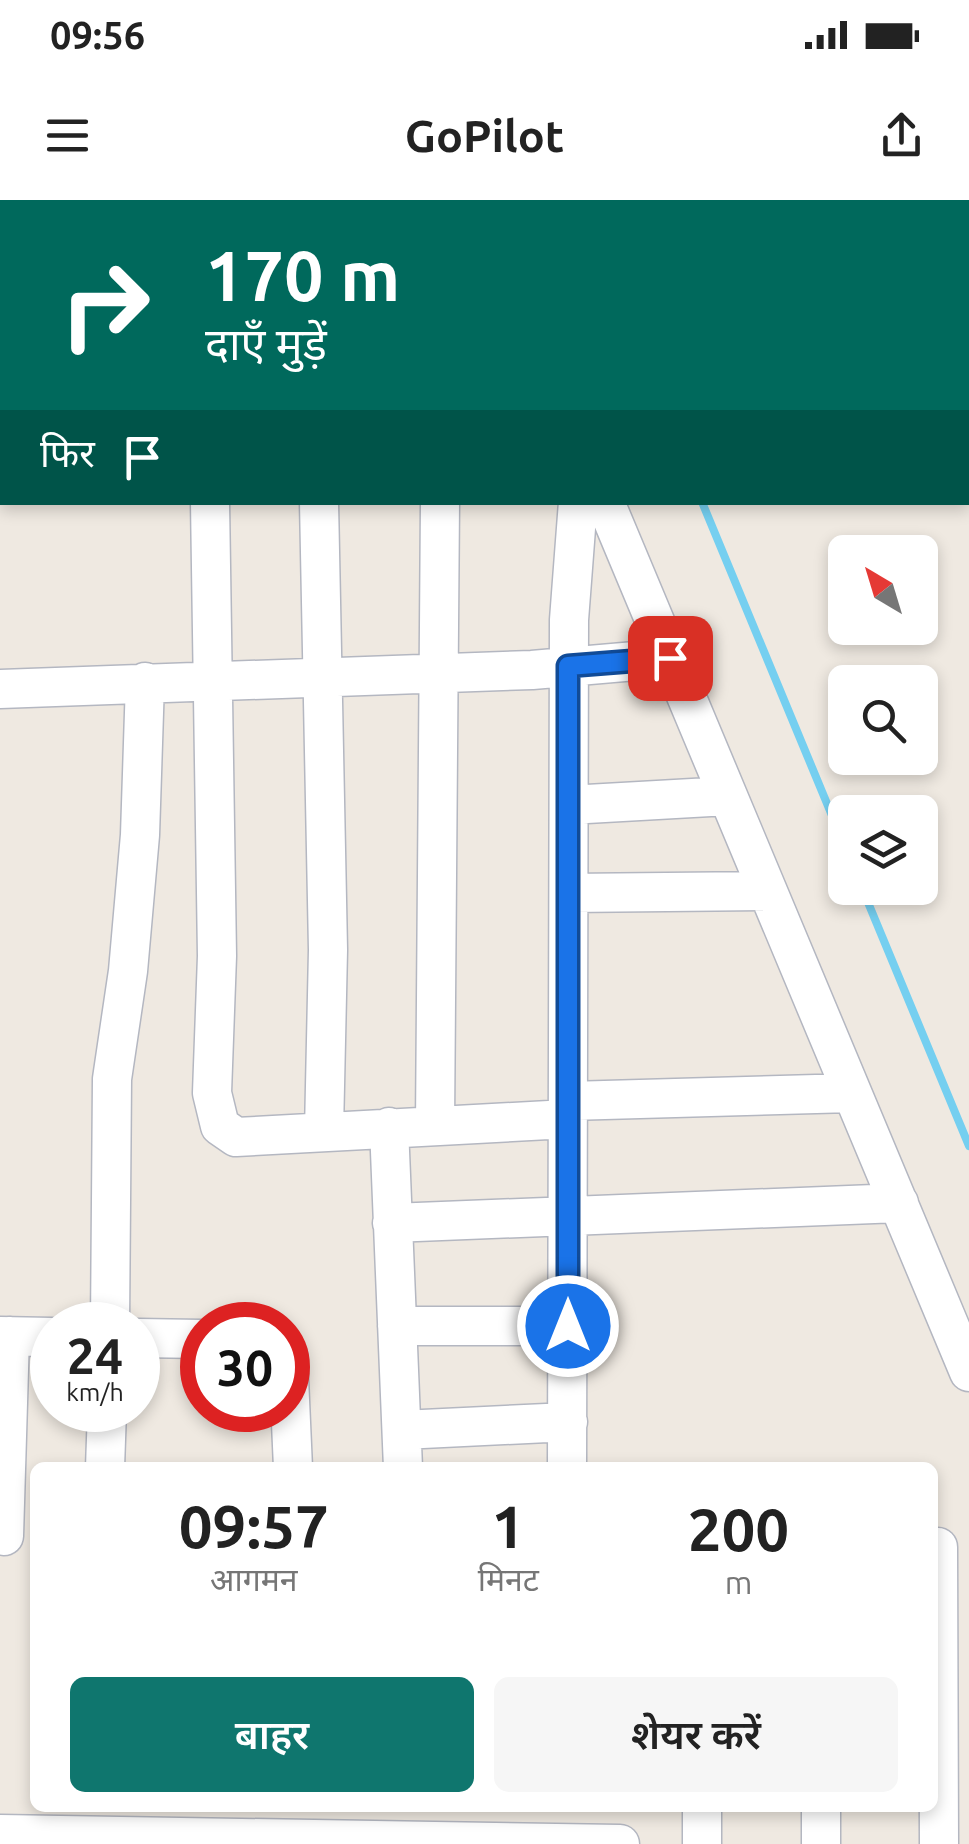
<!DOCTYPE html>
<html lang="hi">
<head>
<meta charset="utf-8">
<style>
  :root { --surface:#fff; --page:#f6f6f6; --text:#222; --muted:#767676; --accent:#0f766e }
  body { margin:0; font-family:Ubuntu,"Noto Sans Devanagari",sans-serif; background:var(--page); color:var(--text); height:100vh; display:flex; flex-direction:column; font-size:38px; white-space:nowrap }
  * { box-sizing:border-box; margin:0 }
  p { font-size:32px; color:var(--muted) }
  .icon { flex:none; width:55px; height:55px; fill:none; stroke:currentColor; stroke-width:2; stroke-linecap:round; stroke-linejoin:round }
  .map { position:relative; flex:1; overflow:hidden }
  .panel { position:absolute; left:30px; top:1262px; width:908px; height:350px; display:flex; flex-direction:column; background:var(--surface); border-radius:15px; box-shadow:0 5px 15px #0003 }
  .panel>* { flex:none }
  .top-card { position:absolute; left:0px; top:0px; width:970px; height:305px; box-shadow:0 5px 15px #0003; background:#00695c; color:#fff; overflow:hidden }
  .needle { width:65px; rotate:322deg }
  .fabs { position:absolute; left:828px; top:335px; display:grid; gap:20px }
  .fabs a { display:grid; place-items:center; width:110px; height:110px; border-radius:15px; background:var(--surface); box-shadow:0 5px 15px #0003; font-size:50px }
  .speed { position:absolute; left:30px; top:1102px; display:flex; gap:20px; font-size:50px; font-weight:700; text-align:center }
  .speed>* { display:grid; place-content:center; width:130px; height:130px; border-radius:50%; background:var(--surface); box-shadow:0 5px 15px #0003; line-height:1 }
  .speed small { font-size:25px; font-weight:400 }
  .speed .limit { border:15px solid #d22; background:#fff; color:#111 }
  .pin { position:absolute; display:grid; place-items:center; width:85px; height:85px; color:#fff; margin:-42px; border-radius:20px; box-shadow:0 5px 15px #0006 }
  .me { position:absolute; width:110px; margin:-55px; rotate:0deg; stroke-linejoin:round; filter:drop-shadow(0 0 8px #0008) }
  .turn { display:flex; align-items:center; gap:35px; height:210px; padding:0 40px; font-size:45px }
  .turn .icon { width:130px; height:130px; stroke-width:2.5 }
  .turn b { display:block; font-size:70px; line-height:85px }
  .then { display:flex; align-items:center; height:95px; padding:0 40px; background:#0003; gap:20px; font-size:38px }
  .eta { display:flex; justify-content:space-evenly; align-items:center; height:170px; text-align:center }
  .eta b { font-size:60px; font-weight:600; line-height:70px }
  .action { display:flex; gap:20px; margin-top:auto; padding:20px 40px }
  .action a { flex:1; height:115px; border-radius:15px; background:var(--accent); color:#fff; font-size:40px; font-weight:600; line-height:115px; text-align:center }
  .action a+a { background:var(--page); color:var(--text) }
  .status { display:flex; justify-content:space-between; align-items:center; height:70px; padding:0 50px; background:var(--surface); direction:ltr }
  .status svg { height:28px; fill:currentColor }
  header { display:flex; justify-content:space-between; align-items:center; height:130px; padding:0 40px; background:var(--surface); font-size:45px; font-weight:600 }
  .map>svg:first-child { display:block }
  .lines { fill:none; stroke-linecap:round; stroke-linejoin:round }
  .stream { stroke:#75cff0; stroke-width:8 }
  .minor-casing { stroke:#b4b7c1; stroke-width:41 }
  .minor { stroke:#fff; stroke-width:38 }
  .route-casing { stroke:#114b97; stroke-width:25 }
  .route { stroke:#1a73e8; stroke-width:18 }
</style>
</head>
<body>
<div class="status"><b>09:56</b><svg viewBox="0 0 49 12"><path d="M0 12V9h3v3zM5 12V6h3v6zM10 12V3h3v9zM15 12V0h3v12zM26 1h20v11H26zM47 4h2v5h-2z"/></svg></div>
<header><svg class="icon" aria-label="menu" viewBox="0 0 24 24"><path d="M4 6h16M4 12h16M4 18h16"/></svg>GoPilot<svg class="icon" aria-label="share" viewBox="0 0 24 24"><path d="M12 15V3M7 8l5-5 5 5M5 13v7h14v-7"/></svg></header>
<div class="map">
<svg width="969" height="1644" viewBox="0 0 969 1644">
  <rect width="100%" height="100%" fill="#efe9e1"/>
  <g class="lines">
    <!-- stream -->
    <path class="stream" d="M577 0 578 2
      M702 302 845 647
      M862 688 969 946"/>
    <!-- minor casing -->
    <g class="minor-casing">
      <path id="minor" d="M480 0 481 2
        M0 51H2
        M0 169H2
        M210 302 217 756 212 893 220 926 236 937 567 919
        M319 302 328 750 324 931
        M605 302 969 1172
        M0 489 532 470 670 458
        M569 605 728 596
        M569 693 767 691
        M569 901 852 893
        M435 925 440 302
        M389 927 403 1268
        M392 1023 899 1003
        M110 1125 112 879 128 771 140 635 145 482
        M397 1126H568
        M0 1136 52 1137
        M138 1138 202 1139
        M288 1155 293 1268
        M402 1230 568 1222
        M105 1268 107 1210
        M567 1268 569 420 578 302
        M4 1336 10 1136
        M938 1347 939 1644
        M0 1634 620 1644
        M702 1644V1608
        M821 1644V1608"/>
    </g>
    <!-- minor -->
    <use href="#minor" class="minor"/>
  </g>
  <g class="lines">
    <!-- route casing -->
    <g class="route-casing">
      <path id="route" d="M568 1126V466L670 458"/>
    </g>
    <!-- route -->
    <use href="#route" class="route"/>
  </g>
</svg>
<div class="fabs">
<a><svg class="needle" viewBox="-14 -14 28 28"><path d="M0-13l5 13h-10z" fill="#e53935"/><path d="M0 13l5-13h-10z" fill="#767676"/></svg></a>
<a><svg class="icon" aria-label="search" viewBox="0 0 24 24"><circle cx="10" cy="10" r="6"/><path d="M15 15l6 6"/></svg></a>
<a><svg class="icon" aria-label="layers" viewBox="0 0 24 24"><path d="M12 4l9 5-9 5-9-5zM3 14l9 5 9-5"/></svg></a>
</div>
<div class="speed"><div>24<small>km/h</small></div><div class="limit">30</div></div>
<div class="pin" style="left:670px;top:458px;background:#d93025"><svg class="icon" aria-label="arrive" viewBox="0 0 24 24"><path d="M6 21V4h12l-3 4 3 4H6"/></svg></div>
<svg class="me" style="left:568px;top:1126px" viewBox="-20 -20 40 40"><circle r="17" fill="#1a73e8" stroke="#fff" stroke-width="3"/><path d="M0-11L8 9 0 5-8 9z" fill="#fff"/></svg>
<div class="top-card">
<div class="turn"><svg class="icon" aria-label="right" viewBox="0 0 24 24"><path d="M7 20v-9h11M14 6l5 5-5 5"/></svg><div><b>170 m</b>दाएँ मुड़ें</div></div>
<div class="then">फिर<svg class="icon" aria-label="arrive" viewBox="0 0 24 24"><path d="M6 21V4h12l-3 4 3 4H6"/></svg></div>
</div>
<section class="panel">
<div class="eta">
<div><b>09:57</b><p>आगमन</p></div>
<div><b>1</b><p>मिनट</p></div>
<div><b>200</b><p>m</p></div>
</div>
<div class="action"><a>बाहर</a><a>शेयर करें</a></div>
</section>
</div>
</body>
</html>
